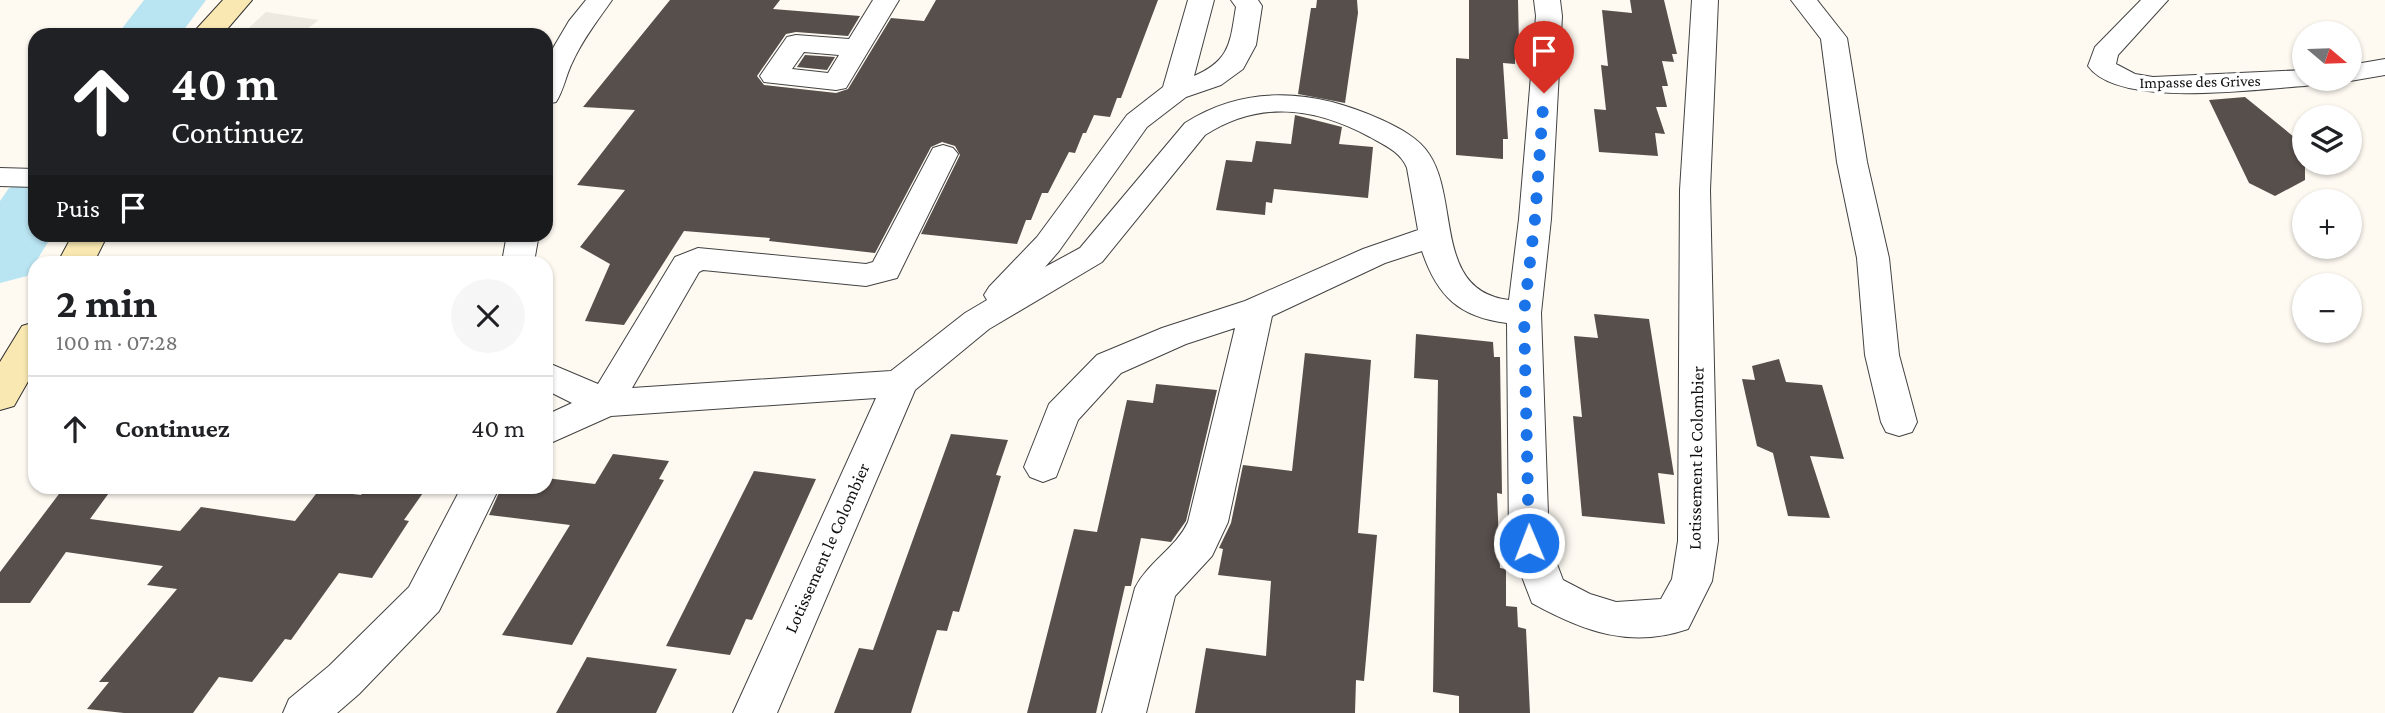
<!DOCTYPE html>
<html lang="fr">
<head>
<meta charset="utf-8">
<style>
  :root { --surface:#fff; --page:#f6f6f6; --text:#202124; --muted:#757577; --line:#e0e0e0 }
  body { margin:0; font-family:"Crimson Pro",serif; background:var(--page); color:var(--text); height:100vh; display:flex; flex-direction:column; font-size:26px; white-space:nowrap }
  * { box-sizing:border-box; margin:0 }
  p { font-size:23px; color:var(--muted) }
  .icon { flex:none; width:38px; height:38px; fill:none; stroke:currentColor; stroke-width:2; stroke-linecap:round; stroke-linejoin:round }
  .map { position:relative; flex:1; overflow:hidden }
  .sheet { position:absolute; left:28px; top:256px; width:525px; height:238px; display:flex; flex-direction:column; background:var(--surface); border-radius:21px; box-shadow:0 2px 5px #0004 }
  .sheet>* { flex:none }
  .guide { position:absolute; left:28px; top:28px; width:525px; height:214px; border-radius:21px; box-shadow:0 2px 5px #0004; background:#202124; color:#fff; overflow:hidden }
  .needle { width:46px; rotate:109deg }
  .fabs { position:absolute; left:2292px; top:21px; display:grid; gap:14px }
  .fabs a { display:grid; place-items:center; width:70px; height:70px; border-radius:50%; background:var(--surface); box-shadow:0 2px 5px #0004; font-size:35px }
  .pin { position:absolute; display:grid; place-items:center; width:60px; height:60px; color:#fff; margin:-72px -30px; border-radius:50% 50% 50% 0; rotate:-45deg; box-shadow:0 0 7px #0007 }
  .pin .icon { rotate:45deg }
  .me { position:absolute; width:77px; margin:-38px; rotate:359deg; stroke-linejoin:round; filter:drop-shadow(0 0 5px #0008) }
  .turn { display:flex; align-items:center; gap:24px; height:147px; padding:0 28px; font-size:32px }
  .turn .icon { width:91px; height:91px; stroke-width:2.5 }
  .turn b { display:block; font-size:49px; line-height:60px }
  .then { display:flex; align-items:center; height:66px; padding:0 28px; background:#0003; gap:14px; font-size:26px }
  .round { display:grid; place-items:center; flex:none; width:74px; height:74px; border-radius:37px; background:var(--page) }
  .summary { display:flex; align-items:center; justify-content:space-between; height:119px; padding:0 28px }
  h1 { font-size:42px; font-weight:700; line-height:52px }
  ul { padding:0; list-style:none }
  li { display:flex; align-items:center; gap:21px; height:105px; padding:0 28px; border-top:2px solid var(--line) }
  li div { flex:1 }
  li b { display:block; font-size:26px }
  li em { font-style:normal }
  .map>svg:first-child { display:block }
  .plaza { fill:#eee9e0 }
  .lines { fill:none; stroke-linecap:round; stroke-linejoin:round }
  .river { fill:#b9e4f2; fill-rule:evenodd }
  .building { fill:#574f4c }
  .street-casing { stroke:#424242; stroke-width:2 }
  .secondary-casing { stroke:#313131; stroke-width:2 }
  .street { fill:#fff; fill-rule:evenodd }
  .secondary { fill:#f9e8b1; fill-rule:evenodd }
  .route { stroke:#1a73e8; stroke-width:12; stroke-dasharray:0 21.6 }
  .labels { text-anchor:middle; stroke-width:7; stroke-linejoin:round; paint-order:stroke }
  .far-street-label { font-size:16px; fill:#0f0f0f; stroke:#fff }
  .street-label { font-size:18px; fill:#0f0f0f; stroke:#fff }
</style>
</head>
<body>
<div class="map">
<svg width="2385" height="713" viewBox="0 0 2385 713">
  <rect width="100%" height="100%" fill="#fefaf2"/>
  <!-- plaza -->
  <path class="plaza" d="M266 12 305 18 319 20 299 35H241Z"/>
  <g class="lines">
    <!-- river -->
    <path class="river" d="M144 0H206L180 35H117Z
      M35 181V234H53L27 276 0 283V201L9 188Z"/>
  </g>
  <!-- building -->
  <path class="building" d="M670 0H780L773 9 860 16 848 36 796 32 786 34 757 76 764 85 836 93 848 89 891 18 924 21 936 0H1158L1121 98H1117L1110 117 1094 115 1086 133H1083L1075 153 1069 152 1048 193H1042L1031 220H1026L1017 244 921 234 960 155 955 146 942 142 931 147 875 253 769 241 770 238 684 231 624 325 585 321 610 264 580 247 625 190 577 185 635 110 583 107Z
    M1317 0H1357L1358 13 1345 103 1298 94 1311 8H1316Z
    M1469 0H1518L1519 46H1515V64L1503 63 1508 139H1503V159L1456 155V58L1469 59Z
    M1630 0H1664L1677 54H1672L1674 62 1662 61 1668 86H1662L1667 107H1656L1665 134 1655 133 1658 156 1599 152 1594 109 1606 110 1601 65 1608 66 1602 10 1632 13Z
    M805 55 835 57 827 70 797 67Z
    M2245 97 2305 146V180L2275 196 2249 183 2209 100Z
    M1295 115 1342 127 1339 144 1373 147 1368 198 1274 189 1272 203 1266 202 1265 215 1216 210 1226 160 1252 162 1256 141 1291 144Z
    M1594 314 1649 319 1674 475 1658 473 1665 524 1582 516 1573 416 1582 417 1574 336 1598 338Z
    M1416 334 1493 342 1494 357H1500L1502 494 1497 493 1500 568 1506 569V606L1517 607 1518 627 1526 629 1530 713H1459V696L1433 692 1438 380 1414 378Z
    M1305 353 1371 360 1358 533 1377 535 1364 681 1356 680 1355 713H1195L1206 648 1266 656 1271 581 1218 575 1223 549 1219 548 1231 523 1243 465 1292 471Z
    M1779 359 1786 382 1822 385 1844 459 1810 456 1830 518 1788 516 1773 453 1757 446 1742 379 1755 380 1752 366Z
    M1156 384 1217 390 1186 521 1171 542 1141 538 1131 586H1125L1096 713H1027L1074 529 1097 532 1127 400 1153 403Z
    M951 434 1008 440 996 475 1001 476 959 612 953 611 947 631 937 630 911 713H834L859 648 873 650Z
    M613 454 669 461 659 479 664 480 572 645 502 635 570 525 489 515 502 486H546V478L595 484Z
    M754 471 816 479 752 620 746 619 730 655 666 646Z
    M65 486H114L90 519 180 531 201 507 295 521 319 490 361 495 367 486 425 490 404 520 409 521 372 578 339 573 291 640 285 639 252 682 219 677 193 713H124L87 709 109 682H99L177 589 147 585 163 566 66 552 30 603H0V572Z
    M587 657 677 669 656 713H556Z"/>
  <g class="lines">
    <!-- street casing -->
    <g class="street-casing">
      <path id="street" d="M586 0H612C598 20 583 39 573 61 566 74 564 90 556 102L546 104V60L569 21Z
        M873 0H899L846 88 836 90 764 82 760 76 787 37 796 35 849 39ZM804 52 839 55 828 73 792 69Z
        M1188 0H1214L1194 76C1231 60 1230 42 1236 7L1231 0H1258L1262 6 1256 45 1243 69 1221 85 1186 97 1147 127 1059 251 1045 267 1080 248 1185 123C1247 83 1317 90 1382 120 1399 128 1419 138 1429 154 1460 200 1433 291 1509 300L1519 219 1536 16 1534 0H1560L1562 16 1551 219 1541 313 1549 543 1563 580 1590 594 1616 602 1661 599 1672 579 1678 541 1680 190 1692 0H1718L1710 190 1718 541 1712 581 1688 629C1630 649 1583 631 1532 603L1509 543 1507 323C1459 317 1437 296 1422 251L1385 263 1272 316 1228 522 1212 556 1175 596 1146 713H1102L1135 588C1148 562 1176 548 1188 522L1235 328 1186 344 1121 373 1078 420 1056 477 1043 482 1030 477 1024 467 1049 404 1097 355 1162 328 1245 301 1363 249 1418 230 1407 168C1401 152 1384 145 1370 137 1314 107 1260 100 1205 135L1102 262 989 329 915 390 777 713H733L876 398 611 416 546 445V415L572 403 546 390V362L598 384 675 257 698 248 866 264 873 262 933 148 943 145 953 148 958 154 897 278 866 286 703 270 699 272 632 388 891 371 965 313 987 300 984 295 989 287 1037 237 1127 115 1163 87Z
        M1791 0H1817L1847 38 1867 162 1889 258 1899 355 1917 422 1912 432 1899 436 1886 432 1881 422 1865 355 1857 258 1837 162 1821 39Z
        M2141 0H2168L2118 55 2116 64 2135 74 2153 77 2305 70V79H2318L2315 84 2305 86C2255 89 2118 109 2088 66L2095 47Z
        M2385 59V75L2350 81 2340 79H2350V65Z
        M0 168 35 169V187L0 186Z
        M507 234H539L534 262H502Z
        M462 486H500L439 611 359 694 337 713H283L289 699 329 666 409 587Z"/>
    </g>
    <!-- secondary casing -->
    <g class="secondary-casing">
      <path id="secondary" d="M223 0H252L222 35H191Z
        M73 234H108L94 262H58Z
        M35 322V369L14 406 0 410V362L22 326Z"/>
    </g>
    <!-- street -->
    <use href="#street" class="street"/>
    <!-- secondary -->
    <use href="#secondary" class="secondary"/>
  </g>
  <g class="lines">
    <!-- route -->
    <path class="route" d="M1529 543 1524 313 1535 219 1544 93"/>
  </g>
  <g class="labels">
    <!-- far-street labels -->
    <g class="far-street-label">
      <text transform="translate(2200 81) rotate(-1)" y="6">Impasse des Grives</text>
    </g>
    <!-- street labels -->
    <g class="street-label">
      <text transform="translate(1696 458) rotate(-89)" y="6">Lotissement le Colombier</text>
      <text transform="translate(827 548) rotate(-66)" y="6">Lotissement le Colombier</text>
    </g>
  </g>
</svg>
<div class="fabs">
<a><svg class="needle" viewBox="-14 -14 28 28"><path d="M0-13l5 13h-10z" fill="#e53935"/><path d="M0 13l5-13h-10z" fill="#757577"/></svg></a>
<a><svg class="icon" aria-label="layers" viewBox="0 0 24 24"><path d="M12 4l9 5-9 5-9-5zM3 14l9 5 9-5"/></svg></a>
<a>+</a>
<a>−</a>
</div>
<div class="pin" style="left:1544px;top:93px;background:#d93025"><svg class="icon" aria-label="arrive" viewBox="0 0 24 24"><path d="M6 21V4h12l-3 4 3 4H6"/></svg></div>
<svg class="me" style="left:1529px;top:543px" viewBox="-20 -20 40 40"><circle r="17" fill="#1a73e8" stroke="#fff" stroke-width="3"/><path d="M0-11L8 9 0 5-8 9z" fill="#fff"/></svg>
<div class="guide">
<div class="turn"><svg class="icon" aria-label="ahead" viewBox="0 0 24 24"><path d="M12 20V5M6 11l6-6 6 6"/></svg><div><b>40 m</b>Continuez</div></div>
<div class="then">Puis<svg class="icon" aria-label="arrive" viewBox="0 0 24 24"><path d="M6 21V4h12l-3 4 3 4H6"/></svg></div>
</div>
<section class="sheet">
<div class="summary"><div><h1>2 min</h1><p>100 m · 07:28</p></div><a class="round"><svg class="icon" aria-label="close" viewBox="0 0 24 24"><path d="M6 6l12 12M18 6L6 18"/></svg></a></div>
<ul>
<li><svg class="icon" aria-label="ahead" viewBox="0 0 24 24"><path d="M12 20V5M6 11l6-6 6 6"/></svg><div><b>Continuez</b></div><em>40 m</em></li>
</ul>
</section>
</div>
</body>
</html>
